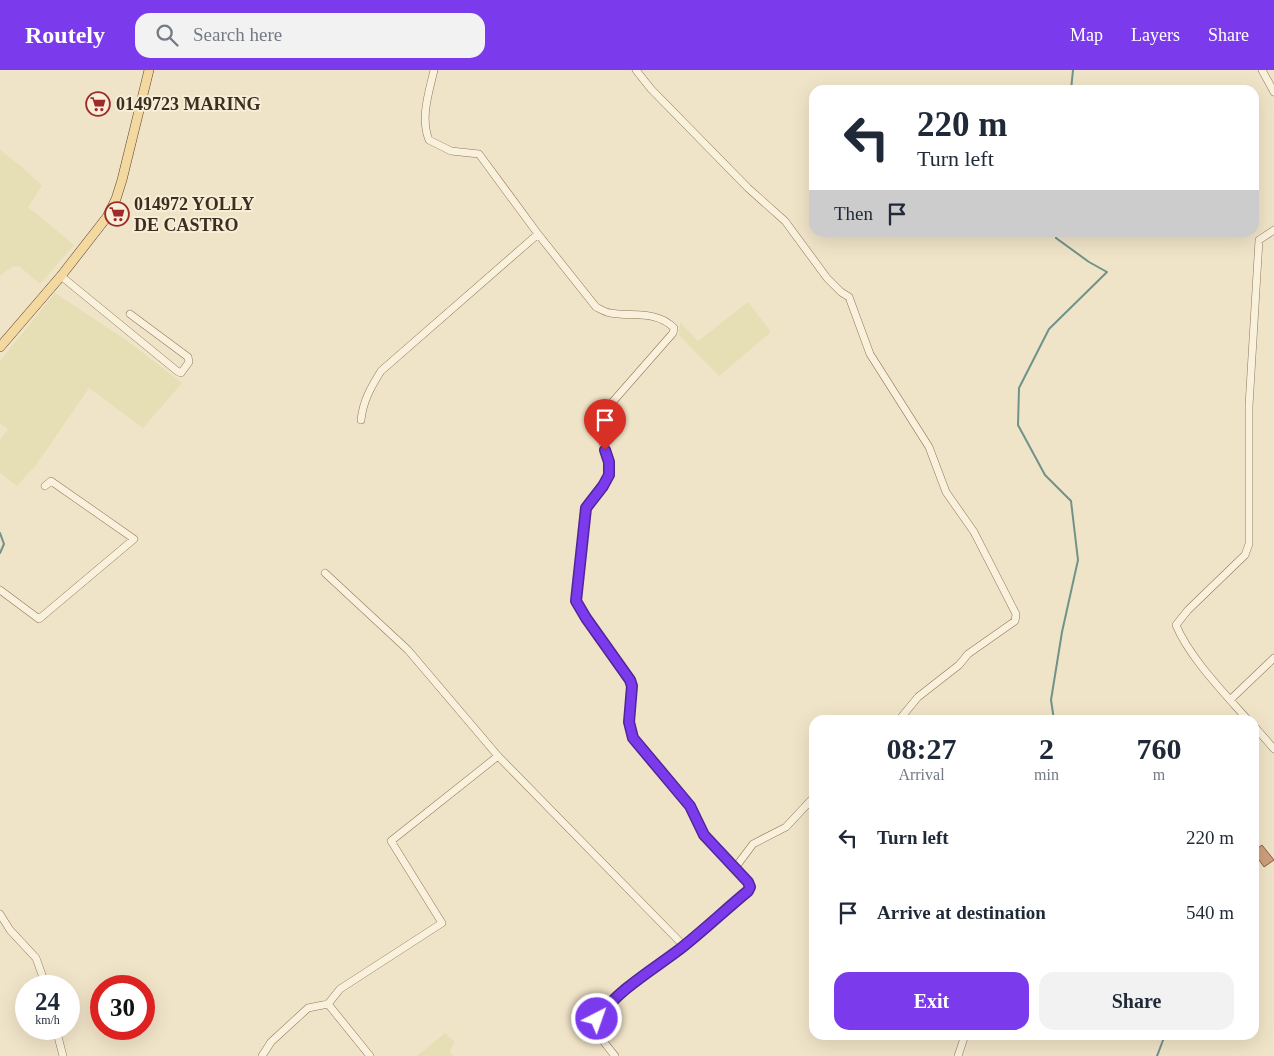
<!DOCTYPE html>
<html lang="en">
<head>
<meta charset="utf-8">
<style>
  :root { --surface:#fff; --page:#f2f2f3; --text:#1f2937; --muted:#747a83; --accent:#7c3aed }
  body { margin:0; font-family:"Times New Roman",serif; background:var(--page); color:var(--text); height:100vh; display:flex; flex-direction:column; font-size:19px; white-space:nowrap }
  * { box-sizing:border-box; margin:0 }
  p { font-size:16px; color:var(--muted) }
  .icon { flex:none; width:28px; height:28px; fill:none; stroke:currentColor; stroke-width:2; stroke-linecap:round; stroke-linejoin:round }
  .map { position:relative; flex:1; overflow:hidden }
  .sheet { position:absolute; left:809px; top:645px; width:450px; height:325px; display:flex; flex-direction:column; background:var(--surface); border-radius:15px; box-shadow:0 5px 20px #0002 }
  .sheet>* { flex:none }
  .hud { position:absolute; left:809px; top:15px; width:450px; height:152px; border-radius:15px; box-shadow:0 5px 20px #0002; background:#fff; color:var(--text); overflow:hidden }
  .speed { position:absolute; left:15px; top:905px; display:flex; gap:10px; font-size:25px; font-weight:700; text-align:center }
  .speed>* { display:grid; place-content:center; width:65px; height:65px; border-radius:50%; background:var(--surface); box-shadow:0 5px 20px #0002; line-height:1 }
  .speed small { font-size:12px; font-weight:400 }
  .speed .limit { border:8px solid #d22; background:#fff; color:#111 }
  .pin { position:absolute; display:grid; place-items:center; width:42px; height:42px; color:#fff; margin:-51px -21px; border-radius:50% 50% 50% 0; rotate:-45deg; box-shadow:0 0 5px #0007 }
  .pin .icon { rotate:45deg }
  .me { position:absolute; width:55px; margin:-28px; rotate:41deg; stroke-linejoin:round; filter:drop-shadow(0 0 4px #0008) }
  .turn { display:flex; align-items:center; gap:18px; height:105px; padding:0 25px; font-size:22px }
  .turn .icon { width:65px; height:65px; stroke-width:2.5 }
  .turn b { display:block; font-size:35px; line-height:42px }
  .then { display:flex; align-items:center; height:48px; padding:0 25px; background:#0003; gap:10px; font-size:19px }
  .eta { display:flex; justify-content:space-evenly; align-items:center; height:85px; text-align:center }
  .eta b { font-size:30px; font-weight:700; line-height:35px }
  .primary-button { display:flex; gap:10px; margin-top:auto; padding:10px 25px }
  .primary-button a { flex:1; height:58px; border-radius:15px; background:var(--accent); color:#fff; font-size:20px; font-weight:700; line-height:58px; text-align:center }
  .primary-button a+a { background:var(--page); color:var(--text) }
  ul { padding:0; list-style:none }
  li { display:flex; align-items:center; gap:15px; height:75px; padding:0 25px }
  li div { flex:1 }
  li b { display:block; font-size:19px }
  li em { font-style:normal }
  header { display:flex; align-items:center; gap:30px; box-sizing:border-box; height:70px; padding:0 25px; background:var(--accent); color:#fff }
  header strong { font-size:24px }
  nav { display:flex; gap:28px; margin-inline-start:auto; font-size:18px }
  .search { width:350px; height:45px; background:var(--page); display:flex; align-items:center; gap:12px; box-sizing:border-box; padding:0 18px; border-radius:15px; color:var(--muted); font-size:19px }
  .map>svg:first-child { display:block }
  .farmland { fill:#e6deb5 }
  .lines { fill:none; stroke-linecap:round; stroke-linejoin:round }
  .stream { stroke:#6f938a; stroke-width:2 }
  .building { fill:#cf9f7d; stroke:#8d5f41 }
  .minor-casing { stroke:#8d765c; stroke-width:8 }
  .major-casing { stroke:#5b4430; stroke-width:10 }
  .minor { stroke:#faf1dc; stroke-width:7 }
  .major { stroke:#f3d9a0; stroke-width:9 }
  .route-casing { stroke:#51269a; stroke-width:12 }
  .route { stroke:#7c3aed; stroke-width:9 }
  .labels { text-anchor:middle; stroke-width:4; stroke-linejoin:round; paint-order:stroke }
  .poi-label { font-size:18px; font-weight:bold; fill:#3d2e20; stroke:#f7eed8; text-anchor:start }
</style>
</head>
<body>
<header>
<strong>Routely</strong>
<div class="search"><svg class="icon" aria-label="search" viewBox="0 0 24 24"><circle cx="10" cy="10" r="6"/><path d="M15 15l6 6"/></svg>Search here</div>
<nav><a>Map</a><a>Layers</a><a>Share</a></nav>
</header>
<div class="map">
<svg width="1274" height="986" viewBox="0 0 1274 986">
  <rect width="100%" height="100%" fill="#f0e4c8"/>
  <!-- farmland -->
  <path class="farmland" d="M0 80 22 97 42 116 28 137 74 175 40 214 19 196 12 197 0 206Z
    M55 223 129 272 182 313 143 358 89 318 36 395 17 416 0 403V370L8 359 0 353V291Z
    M748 232 771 262 719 306 679 265 680 252 698 271Z
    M445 963 455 972 450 981 453 986H417Z"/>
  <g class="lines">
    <!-- stream -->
    <path class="stream" d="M1071 20 1073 0
      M0 463 4 474 0 483
      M1054 650 1051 630 1062 562 1078 490 1071 431 1045 405 1018 355 1019 318 1049 259 1107 202 1089 192 1056 168V162
      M1157 986 1165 965"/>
  </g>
  <!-- building -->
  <path class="building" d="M1262 775 1274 790 1264 797 1254 783V781Z"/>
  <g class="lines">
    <!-- minor casing -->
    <g class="minor-casing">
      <path id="minor" d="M636 0 651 19 748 118 785 151 827 208 841 222 849 227 870 284 929 377 946 422 974 462 1016 544 1015 551 968 584 959 595 918 627 899 650
        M1262 0 1274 22
        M61 206 177 301 181 303 189 292 188 287 130 244
        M361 350C363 331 371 317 381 301L538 164
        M325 503 408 580 498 686 684 876 749 819 748 812 704 765 690 736 633 668 629 652 632 616 630 610 586 548 576 531 586 438 603 416 609 405V392L597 354 602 344 673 263 674 258C657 240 632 247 610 243 605 242 600 239 596 237L538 164 479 84 451 81 429 70C420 48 429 22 434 0
        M0 520 39 549 134 469 51 411 45 416
        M1230 630 1274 588
        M1248 650C1225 624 1189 587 1176 555L1188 540 1245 485 1249 474V336L1259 170 1274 160
        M1254 656 1274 679
        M735 798 753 774 786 757 814 727
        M0 844 10 860 36 888 46 916
        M56 959 63 986
        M262 986 271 972 308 938 328 934
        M370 986 328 934 340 919 442 853 391 771 498 686
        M615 986C609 978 600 969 597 960 590 938 667 889 684 876
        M958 986 965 965"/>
    </g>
    <!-- major casing -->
    <g class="major-casing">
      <path id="major" d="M0 277 61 206 107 147 116 129 122 110 149 0"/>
    </g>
    <!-- minor -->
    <use href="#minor" class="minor"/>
    <!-- major -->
    <use href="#major" class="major"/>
  </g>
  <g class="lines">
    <!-- route casing -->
    <g class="route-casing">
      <path id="route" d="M597 949C619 919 651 901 680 879 703 861 725 840 748 821L750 817 748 812 704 765 690 736 633 668 629 652 632 616 630 610 586 548 576 531 586 438 603 416 609 405V392L605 380"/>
    </g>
    <!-- route -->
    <use href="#route" class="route"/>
  </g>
  <!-- icons -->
  <defs>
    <g id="supermarket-ring" transform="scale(1.25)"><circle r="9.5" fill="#f7eed8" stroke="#9e2a2b" stroke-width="1.5"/><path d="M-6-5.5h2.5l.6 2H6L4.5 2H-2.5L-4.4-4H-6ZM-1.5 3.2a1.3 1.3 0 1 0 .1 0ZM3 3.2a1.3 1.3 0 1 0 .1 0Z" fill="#9e2a2b"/></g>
  </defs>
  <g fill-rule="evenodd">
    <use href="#supermarket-ring" x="98" y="34"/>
    <use href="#supermarket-ring" x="117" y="144"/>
  </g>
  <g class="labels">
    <!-- poi labels -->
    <g class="poi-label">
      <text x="116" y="40">0149723 MARING</text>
      <text x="134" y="140">014972 YOLLY<tspan x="134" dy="21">DE CASTRO</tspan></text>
    </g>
  </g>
</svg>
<div class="speed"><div>24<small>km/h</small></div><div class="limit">30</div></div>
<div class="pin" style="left:605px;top:380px;background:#d93025"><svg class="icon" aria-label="arrive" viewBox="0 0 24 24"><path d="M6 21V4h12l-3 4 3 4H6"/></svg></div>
<svg class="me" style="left:597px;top:949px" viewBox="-20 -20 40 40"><circle r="17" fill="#7c3aed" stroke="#fff" stroke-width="3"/><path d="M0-11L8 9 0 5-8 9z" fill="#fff"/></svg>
<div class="hud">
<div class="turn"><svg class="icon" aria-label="left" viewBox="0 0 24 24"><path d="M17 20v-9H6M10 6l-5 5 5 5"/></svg><div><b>220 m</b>Turn left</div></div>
<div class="then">Then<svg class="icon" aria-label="arrive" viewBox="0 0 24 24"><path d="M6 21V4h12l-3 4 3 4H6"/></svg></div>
</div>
<section class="sheet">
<div class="eta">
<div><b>08:27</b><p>Arrival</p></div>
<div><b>2</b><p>min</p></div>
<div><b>760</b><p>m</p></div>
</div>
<ul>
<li><svg class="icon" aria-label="left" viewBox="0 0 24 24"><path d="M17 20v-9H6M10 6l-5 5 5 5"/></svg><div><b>Turn left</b></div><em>220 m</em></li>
<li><svg class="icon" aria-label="arrive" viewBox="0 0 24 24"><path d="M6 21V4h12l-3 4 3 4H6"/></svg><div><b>Arrive at destination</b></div><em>540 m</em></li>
</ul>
<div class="primary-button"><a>Exit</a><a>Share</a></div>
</section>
</div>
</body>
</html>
